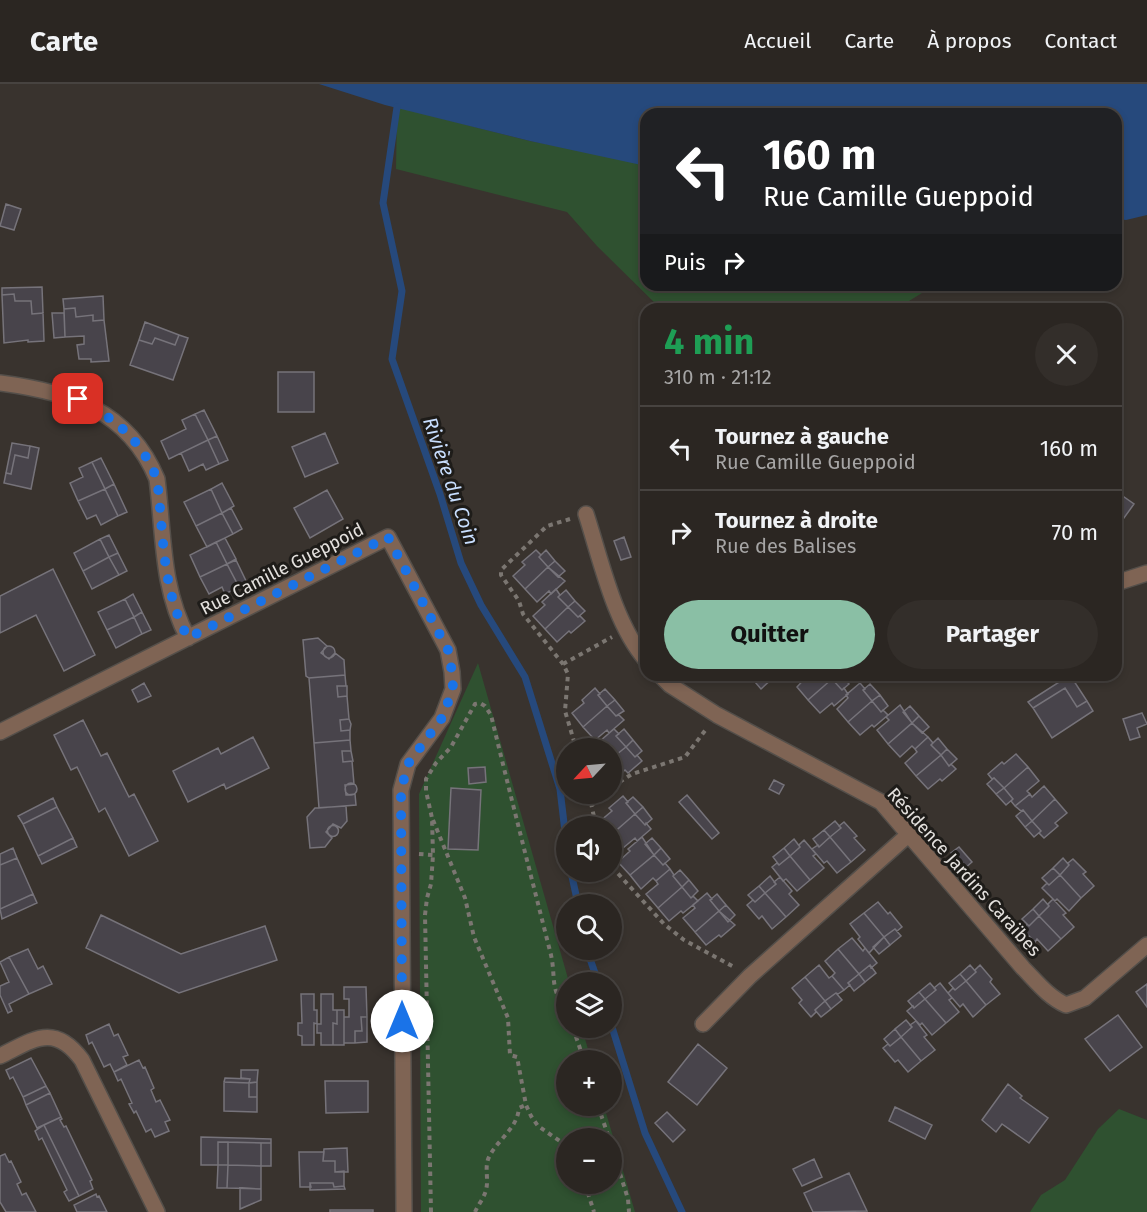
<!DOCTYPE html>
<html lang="fr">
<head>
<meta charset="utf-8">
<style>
  :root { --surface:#2b2622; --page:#332e2a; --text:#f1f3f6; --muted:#a6a5a5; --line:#474340; --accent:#8abfa5 }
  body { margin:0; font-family:"Fira Sans",sans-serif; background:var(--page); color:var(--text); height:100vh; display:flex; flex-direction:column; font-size:22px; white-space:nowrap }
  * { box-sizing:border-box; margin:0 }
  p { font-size:20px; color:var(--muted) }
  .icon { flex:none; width:33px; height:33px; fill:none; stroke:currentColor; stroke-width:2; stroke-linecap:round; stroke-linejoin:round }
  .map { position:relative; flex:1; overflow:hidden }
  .details { position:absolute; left:640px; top:219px; width:482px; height:378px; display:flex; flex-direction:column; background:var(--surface); border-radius:18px; box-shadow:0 3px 9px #0003,0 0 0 2px var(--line) }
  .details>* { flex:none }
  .guide { position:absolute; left:640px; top:24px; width:482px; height:183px; border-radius:18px; box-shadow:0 3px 9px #0003,0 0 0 2px var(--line); background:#202124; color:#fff; overflow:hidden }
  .needle { width:39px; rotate:244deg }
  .controls { position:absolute; left:556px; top:654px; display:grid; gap:12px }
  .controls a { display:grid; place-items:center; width:66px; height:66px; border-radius:50%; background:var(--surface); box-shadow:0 3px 9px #0003,0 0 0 2px var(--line); font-size:30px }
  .pin { position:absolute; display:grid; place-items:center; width:51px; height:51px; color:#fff; margin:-26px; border-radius:12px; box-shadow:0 3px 9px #0006 }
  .me { position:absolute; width:66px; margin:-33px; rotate:0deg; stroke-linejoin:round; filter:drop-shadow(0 0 4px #0008) }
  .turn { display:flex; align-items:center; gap:21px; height:126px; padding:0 24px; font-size:27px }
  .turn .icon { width:78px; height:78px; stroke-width:2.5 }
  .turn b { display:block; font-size:42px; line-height:51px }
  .then { display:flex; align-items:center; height:57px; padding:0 24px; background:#0003; gap:12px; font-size:22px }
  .round { display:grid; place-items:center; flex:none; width:63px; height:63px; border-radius:32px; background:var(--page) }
  .overview { display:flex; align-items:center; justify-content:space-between; height:102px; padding:0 24px }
  h1 { font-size:36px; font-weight:700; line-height:45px; color:#1e9e55 }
  .button { display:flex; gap:12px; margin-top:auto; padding:12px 24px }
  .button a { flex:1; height:69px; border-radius:36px; background:var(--accent); color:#111; font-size:24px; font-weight:700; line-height:69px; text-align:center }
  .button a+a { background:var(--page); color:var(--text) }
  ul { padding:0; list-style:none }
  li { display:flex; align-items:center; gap:18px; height:84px; padding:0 24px; border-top:2px solid var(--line) }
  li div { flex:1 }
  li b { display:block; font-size:22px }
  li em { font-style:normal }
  header { display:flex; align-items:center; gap:36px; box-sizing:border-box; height:84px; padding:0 30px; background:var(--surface); border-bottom:2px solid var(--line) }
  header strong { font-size:28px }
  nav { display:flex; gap:33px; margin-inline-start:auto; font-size:21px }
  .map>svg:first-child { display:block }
  .green { fill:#2f5130; fill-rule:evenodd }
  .water { fill:#26497c }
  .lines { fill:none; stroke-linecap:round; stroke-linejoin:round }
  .stream { stroke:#26497c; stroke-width:7 }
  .building { fill:#48444b; stroke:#76737a; stroke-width:1.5 }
  .minor-casing { stroke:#544f4a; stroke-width:18 }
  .path { stroke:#7b7671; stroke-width:4; stroke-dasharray:4.5 4.5; stroke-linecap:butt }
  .minor { stroke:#7f6454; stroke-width:15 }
  .route { stroke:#1a73e8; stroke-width:10; stroke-dasharray:0 18 }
  .labels { text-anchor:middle; stroke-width:6; stroke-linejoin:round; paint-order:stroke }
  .street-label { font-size:18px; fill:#e4e1de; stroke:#1e1c19 }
  .water-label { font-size:20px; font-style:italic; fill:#c8defe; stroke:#1e1c19 }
</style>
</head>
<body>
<header>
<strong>Carte</strong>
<nav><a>Accueil</a><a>Carte</a><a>À propos</a><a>Contact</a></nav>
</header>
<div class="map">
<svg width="1147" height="1128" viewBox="0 0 1147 1128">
  <rect width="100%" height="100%" fill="#39332e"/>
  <!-- green -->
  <path class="green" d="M397 23 530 57 646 79V201H935L896 225H661L597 162 567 128 396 85Z
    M478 579 569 898H567V944H582L591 976H567V1022H604L635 1128H421L419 710ZM567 1054H612V1100H567Z
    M1119 1025 1147 1036V1128H1030L1041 1111 1065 1096 1098 1045Z"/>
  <!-- water -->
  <path class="water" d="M319 0H1147V131L1126 136 1116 135V30H646V82L530 57 385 21Z"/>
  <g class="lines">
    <!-- stream -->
    <path class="stream" d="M397 23 383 119 402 207 392 275 440 410 461 479 481 521 525 593 560 705 567 765
      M571 788 578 820
      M587 866 598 898
      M612 943 645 1049 682 1128"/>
  </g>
  <!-- building -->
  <path class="building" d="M6 120 21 125 14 146 0 142Z
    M42 203 43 229 32 230 31 217H15L14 210 2 211V204Z
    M14 210 15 217H31L32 230 43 229 44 257 28 258V256L4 259 2 211Z
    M103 212 104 236 93 237V231L76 233 75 224 64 225 63 215Z
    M75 224 76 233 93 231V237L104 236 109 277 91 278V275H79L77 261 84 260V252L65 253 64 225Z
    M52 229H64L65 253 54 254Z
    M145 238 179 251 175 261 155 254 152 260 139 256Z
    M179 251 188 254 173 296 130 281 139 256 152 260 155 254 175 261Z
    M278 288H314V328H278Z
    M204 326 217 352 208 356 195 330Z
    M195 330 208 356 169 375 161 357 186 345 182 336Z
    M325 349 338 379 305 393 292 363Z
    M217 352 228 376 219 380 208 356Z
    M208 356 219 380 206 386 203 380 189 387 181 369Z
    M12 359 30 362 28 374 15 371 11 390 6 389Z
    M30 362 39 364 31 405 4 399 6 389 11 390 15 371 28 374Z
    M101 374 114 400 105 405 92 378Z
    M92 378 105 405 78 417 70 399 83 393 79 384Z
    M222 399 234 422 222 429 211 405Z
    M114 400 127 428 118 432 105 405Z
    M105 405 118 432 101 441 96 431 87 435 78 417Z
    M211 405 222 429 196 442 184 418Z
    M327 406 343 435 310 454 294 424Z
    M1117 408 1134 420 1116 445V409Z
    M231 424 242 445 233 450 222 429Z
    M222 429 233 450 207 463 196 442Z
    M109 451 118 469 109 473 100 455Z
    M624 453 631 473 621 476 614 457Z
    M225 454 236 475 227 480 216 458Z
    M100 455 109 473 83 487 74 469Z
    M216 458 227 480 200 493 190 471Z
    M536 466 541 471 539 473 548 483 525 505 513 492 525 481 522 478Z
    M546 466 555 477 548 483 539 473Z
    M118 469 127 487 119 491 109 473Z
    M109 473 119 491 92 505 83 487Z
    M236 476 247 499 239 503 227 480Z
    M555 477 565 487 558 493 548 483Z
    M227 480 239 503 225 510 222 503 209 510 200 493Z
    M548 483 565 497 551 510 549 507 537 518 525 505Z
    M53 485 95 571 64 587 36 531 0 549V512Z
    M556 505 560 511 558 513 568 523 545 545 533 532 545 521 542 518Z
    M566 506 575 517 568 523 558 513Z
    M133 510 142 528 134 533 125 515Z
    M125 515 134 533 107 546 98 528Z
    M575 517 585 527 578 533 568 523Z
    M568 523 578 533 580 532 585 537 571 549 569 547 557 558 545 545Z
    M142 528 151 546 142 550 134 533Z
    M134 533 142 550 116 564 107 546Z
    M318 554 327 562 321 569 329 575 335 569 344 576 345 591 309 594 306 592 303 556Z
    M323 568a6 6 0 1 1 12 0a6 6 0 1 1-12 0Z
    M345 591 346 602H337L338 613 347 612 349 635 340 636 341 647 350 646V656L314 659 309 594Z
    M749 591H782L775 597 773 594 761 605Z
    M808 591H829L832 595 808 616 797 603Z
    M837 591H841L849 600 842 606 832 595Z
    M1070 591 1087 617 1077 623 1065 604 1033 624 1028 618Z
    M832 595 842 606 844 604 848 610 834 622 832 619 820 629 808 616Z
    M144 599 151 612 138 618 132 606Z
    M860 599 865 605 863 606 872 617 848 638 837 625 848 614 846 611Z
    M870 600 880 611 872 617 863 606Z
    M337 602H347V612L338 613Z
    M595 604 600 610 598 611 607 622 583 643 572 629 584 619 582 616Z
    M1065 604 1077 623 1087 617 1093 627 1052 654 1033 624Z
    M605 605 615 616 607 622 598 611Z
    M880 611 888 622 881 628 872 617Z
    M615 616 624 627 616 632 607 622Z
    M872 617 881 628 883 626 888 631 874 643 872 641 860 651 848 638Z
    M900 621 912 639 888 660 877 646 889 636 886 633Z
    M607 622 616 632 619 631 624 636 609 649 607 646 595 656 583 643Z
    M910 622 919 632 912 639 903 628Z
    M1142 629 1147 640 1137 644 1140 653 1130 656 1123 635Z
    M919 632 929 643 922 649 912 639Z
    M349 635 351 640 350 646 341 647 340 636Z
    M83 636 101 672 107 669 129 713 134 710 158 757 129 772 105 724 99 728 77 683 71 686 54 651Z
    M912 639 928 653 915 665 912 662 900 673 888 660Z
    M614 645 619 650 616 652 626 663 612 674V664H596L602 659 600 657Z
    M624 645 633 656 626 663 616 652Z
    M253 653 269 684 226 705 224 700 188 718 173 687 218 664 221 670Z
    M928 653 933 659 931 661 941 671 916 692 905 679 917 668 915 665Z
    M938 654 947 665 941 671 931 661Z
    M350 656 351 667H342L343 678 352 677 354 700 345 701 346 711 355 710 356 721 319 724 314 659Z
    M633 656 642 667 635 673 626 663Z
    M626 663 635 673 637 671 642 677 628 689 625 686 613 697 612 674Z
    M947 665 957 675 949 682 941 671Z
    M342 667H351L353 677 343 678Z
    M1016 670 1028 683 1004 704 994 694 992 695 988 690 1002 678 1004 680Z
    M941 671 949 682 951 680 956 685 942 697 940 695 928 705 916 692Z
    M485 683 486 698 469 700 468 684Z
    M1028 683 1039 697 1027 707 1030 710 1015 722 1011 717 1013 715 1004 704Z
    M994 694 1004 704 996 710 987 700Z
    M774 696 784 701 779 710 769 705Z
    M345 705a6 6 0 1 1 12 0a6 6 0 1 1-12 0Z
    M1044 702 1055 715 1032 737 1023 726 1021 727 1015 722 1030 710 1032 713Z
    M451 704 481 706 478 766 448 765Z
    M1004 704 1013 715 1006 721 996 710Z
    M687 711 719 749 712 755 679 718Z
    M623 712 628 718 626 719 635 730 612 750V742H604L599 738 612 727 609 724Z
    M633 713 643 723 635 730 626 719Z
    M53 714 57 723 23 740 18 732Z
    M1055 715 1067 729 1055 739 1058 742 1044 754 1039 749 1041 747 1032 737Z
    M346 722 347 737 341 744 333 740 326 748 332 754 325 763 310 764 307 733 315 724Z
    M57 723 73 754 38 772 23 740Z
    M643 723 652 735 645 741 635 730Z
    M1023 726 1032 737 1025 743 1016 732Z
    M635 730 645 741 646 739 651 745 637 757 635 754 623 764 612 750Z
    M835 737 841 744 830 753 824 746Z
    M1032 737 1041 747 1034 753 1025 743Z
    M844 738 857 752 854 754 865 766 851 778 830 753 841 744 839 742Z
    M327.5 747a5.5 5.5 0 1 1 11 0a5.5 5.5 0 1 1-11 0Z
    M824 746 830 753 819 763 813 755Z
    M642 753 654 771 630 791 618 778 630 767 628 765Z
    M830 753 851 778 837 789 827 777 824 779 812 765 818 761 819 763Z
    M73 754 77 763 42 780 38 772Z
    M652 754 661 764 654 771 645 760Z
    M794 755 800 763 790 772 784 764Z
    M804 756 816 770 813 772 824 784 810 796 790 772 800 763 799 761Z
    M959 763 972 778 964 785 951 769Z
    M13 764 17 774 0 781V770Z
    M661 764 670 775 663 781 654 771Z
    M784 764 790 772 779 781 773 773Z
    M654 771 663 781 665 779 670 785 656 797 653 794 641 805 630 791Z
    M790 772 810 796 797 807 786 795 783 797 772 783 777 779 779 781Z
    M17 774 33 810 0 825V781Z
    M1063 774 1069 781 1060 791 1053 784Z
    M1073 775 1086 788 1083 790 1094 802 1081 814 1060 791 1069 781 1068 779Z
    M1053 784 1060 791 1049 801 1042 794Z
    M670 785 674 791 673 792 682 803 658 824 646 810 658 800 656 797Z
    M680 786 689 796 682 803 673 792Z
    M1060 791 1081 814 1069 827 1057 815 1055 817 1042 804 1047 799 1049 801Z
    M770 792 776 800 765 809 759 802Z
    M780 793 792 807 789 810 799 821 786 833 765 809 776 800 774 798Z
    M689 796 698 807 691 814 682 803Z
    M759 802 765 809 755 818 748 811Z
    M682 803 691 814 693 812 698 817 683 829 681 827 669 837 658 824Z
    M707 809 712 815 710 816 719 827 695 848 683 834 695 824 693 821Z
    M765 809 786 833 772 845 762 832 759 835 747 821 753 816 755 818Z
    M33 810 37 819 2 835 0 825Z
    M717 810 726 821 719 827 710 816Z
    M1043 815 1049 822 1039 832 1033 825Z
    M1053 815 1066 829 1063 831 1074 843 1061 855 1039 832 1049 822 1048 820Z
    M878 818 888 830 890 828 902 843 897 847 895 845 884 853 864 829Z
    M726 821 735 831 728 838 719 827Z
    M1033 825 1039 832 1029 842 1022 835Z
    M719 827 735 841 721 853 719 851 706 861 695 848Z
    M864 829 884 853 869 869 858 855 860 853 850 840Z
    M101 831 181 870 265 842 277 876 179 909 86 864Z
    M1039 832 1061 855 1048 867 1037 855 1035 858 1022 845 1027 840 1029 842Z
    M895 845 901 852 890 861 884 853Z
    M884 853 890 861 879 870 873 863Z
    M852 854 863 867 865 864 877 879 871 884 870 881 859 890 838 865Z
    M28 865 38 885 43 882 52 900 29 910 9 873Z
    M838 865 859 890 848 899 850 901 844 906 832 892 835 889 825 877Z
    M9 873 29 910 9 920 12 927 8 929 0 911V902L9 898 0 878Z
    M819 881 829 894 832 892 844 906 838 910 836 909 825 917 805 893Z
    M870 881 876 889 865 898 859 890Z
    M970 881 976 888 966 897 960 890Z
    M980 881 992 895 990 898 1000 910 986 921 966 897 976 888 975 886Z
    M859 890 865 898 854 907 848 899Z
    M960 890 966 897 955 906 949 899Z
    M805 893 825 917 815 926 816 928 811 933 799 919 802 916 792 904Z
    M966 897 986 921 973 933 963 920 960 923 948 909 953 904 955 906Z
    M930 899 936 906 925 915 919 908Z
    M940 899 952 914 949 916 959 928 946 939 925 915 936 906 934 904Z
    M1147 900V923L1136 908Z
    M344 903H366L367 933H361L362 947H355V959H344V933H349V915H344Z
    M919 908 925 915 914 924 908 917Z
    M836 909 842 916 831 925 825 917Z
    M301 910H314V926H317V940L314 939V961H302V952L298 951V939H302Z
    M321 910H333V926H337V940L333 939V961H321V949H317V940H321Z
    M925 915 946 939 932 951 922 939 920 941 907 927 913 922 914 924Z
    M825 917 831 925 821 933 815 926Z
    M337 926H344V961H333V939L337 940Z
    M1118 931 1142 963 1110 987 1085 955Z
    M361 933H367V958L355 959V947H362Z
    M906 936 912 943 901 953 895 945Z
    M916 937 927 951 924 953 935 966 921 977 901 953 912 943 910 941Z
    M109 940 114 952 118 950 128 971 123 973 127 981 114 988 110 980 104 983 92 958 89 960 86 951Z
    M895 945 901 953 890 962 884 955Z
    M901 953 921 977 908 988 898 976 895 978 883 964 888 960 890 962Z
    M698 960 727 984 697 1021 668 998Z
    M31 974 46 1002 23 1013 13 993 10 995 6 986Z
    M139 976 143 984 145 983 154 1004 151 1006 156 1018 160 1016 170 1036 165 1038 169 1047 155 1053 151 1045 146 1048 136 1027 134 1029 129 1020 132 1019 121 995 118 997 114 988Z
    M241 986H258L257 998 249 999 250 995 241 994Z
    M225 994 250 995 249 999 224 998Z
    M325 997H368V1028L326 1029Z
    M224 998 249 999V1013H257V1028L224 1027Z
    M257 998V1013H249V999Z
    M1008 1000 1022 1012 1020 1014 1048 1034 1029 1059 1002 1040 996 1048 982 1036Z
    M46 1002 50 1009 26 1021 23 1013Z
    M50 1009 61 1033 37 1044 26 1021Z
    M895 1023 932 1041 925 1055 889 1037Z
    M667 1028 685 1046 673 1058 655 1039Z
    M61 1033 62 1035 60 1036 64 1043 66 1042 92 1096 90 1097 93 1105 79 1112 44 1041Z
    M44 1041 79 1112 69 1117 64 1108 67 1106 42 1054 39 1056 35 1047Z
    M201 1053 271 1055V1059L218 1058V1081H201Z
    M218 1058H228V1081H218Z
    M228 1058 261 1059V1082L228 1081Z
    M261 1059H271V1082H261Z
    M347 1064 348 1088H335V1077H323L324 1065Z
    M299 1068H324L323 1077H335V1088L344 1087V1102L334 1103 333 1099H310L311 1103H300Z
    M5 1070 9 1078 11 1077 21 1098 17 1100 22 1111 26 1109 36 1128H6L0 1118V1072Z
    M814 1075 822 1093 802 1102 793 1085Z
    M218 1081H228L227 1104H217Z
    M228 1081 261 1082V1105L227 1104Z
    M849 1089 867 1127 813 1128 804 1109Z
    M310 1099H333L334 1103 344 1102 345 1105 310 1106Z
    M240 1104 261 1105V1116L240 1125Z
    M96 1110 97 1113 99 1112 107 1128H77L74 1121Z
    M330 1126H373V1128H330Z"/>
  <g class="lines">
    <!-- minor casing -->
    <g class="minor-casing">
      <path id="minor" d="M0 299C69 308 128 325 157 395 164 450 161 504 188 554
        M586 430C601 476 614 539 646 576
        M1116 499 1147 489
        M660 591 670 601 717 631 881 718 1023 884C1036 897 1048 913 1066 921L1085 914 1147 861
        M0 648 388 453 448 566 452 588 453 605 442 634 408 680 401 706 404 1128
        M703 940 750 892 908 751
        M0 972C33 956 54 938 82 976L157 1128"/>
    </g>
    <!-- path -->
    <path class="path" d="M570 435 547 442 501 486V491L519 517 523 530 563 580 568 590 565 627 576 664
      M563 580 612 553
      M612 703 632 690 685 673 707 644
      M589 710 596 742
      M592 721 605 710
      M433 736 465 814 474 853 508 934 510 971 517 973 526 1021 531 1032 538 1042 567 1062
      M419 770 433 771
      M612 783 664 840 684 856 734 883
      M573 944 584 976
      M598 1022 609 1054
      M612 1064 628 1115 629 1128
      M585 1100 594 1128
      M431 1128 425 831 427 814 431 800 433 771 432 734 426 707V695L436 679 451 663 475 620 480 619 485 622 491 631C510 710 530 788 550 867 557 893 548 902 567 927
      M475 1128C478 1121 484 1114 486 1106 489 1095 484 1083 489 1073 498 1055 517 1045 519 1024L526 1021"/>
    <!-- minor -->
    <use href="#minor" class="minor"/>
  </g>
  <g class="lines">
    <!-- route -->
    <path class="route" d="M78 315C116 336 140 354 157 395 164 450 161 504 188 554L388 453 448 566 452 588 453 605 442 634 408 680 401 706 402 937"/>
  </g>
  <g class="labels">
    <!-- street labels -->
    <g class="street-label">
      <text transform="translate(282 485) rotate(-27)" y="6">Rue Camille Gueppoid</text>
      <text transform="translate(964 788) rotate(48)" y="6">Résidence Jardins Caraïbes</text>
    </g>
    <!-- water labels -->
    <g class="water-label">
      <text transform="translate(451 397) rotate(71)" y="7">Rivière du Coin</text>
    </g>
  </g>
</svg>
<div class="controls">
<a><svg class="needle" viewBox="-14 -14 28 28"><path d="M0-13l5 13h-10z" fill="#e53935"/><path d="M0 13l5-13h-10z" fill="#a6a5a5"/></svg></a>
<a><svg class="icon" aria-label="sound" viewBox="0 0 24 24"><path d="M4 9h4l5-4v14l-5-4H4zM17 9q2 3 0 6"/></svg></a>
<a><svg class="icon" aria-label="search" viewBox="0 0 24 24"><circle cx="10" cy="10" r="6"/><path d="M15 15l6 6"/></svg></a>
<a><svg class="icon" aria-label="layers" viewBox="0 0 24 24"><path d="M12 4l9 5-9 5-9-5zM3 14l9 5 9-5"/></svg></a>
<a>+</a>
<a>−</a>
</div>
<div class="pin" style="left:78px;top:315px;background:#d93025"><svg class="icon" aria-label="arrive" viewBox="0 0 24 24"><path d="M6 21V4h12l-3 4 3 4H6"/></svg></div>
<svg class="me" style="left:402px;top:937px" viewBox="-20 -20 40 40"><circle r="19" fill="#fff"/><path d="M0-13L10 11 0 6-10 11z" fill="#1a73e8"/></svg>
<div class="guide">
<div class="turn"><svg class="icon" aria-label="left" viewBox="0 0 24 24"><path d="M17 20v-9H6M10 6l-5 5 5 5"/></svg><div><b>160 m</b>Rue Camille Gueppoid</div></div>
<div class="then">Puis<svg class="icon" aria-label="right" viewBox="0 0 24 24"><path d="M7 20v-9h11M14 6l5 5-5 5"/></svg></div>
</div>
<section class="details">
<div class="overview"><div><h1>4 min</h1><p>310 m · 21:12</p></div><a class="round"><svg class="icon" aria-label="close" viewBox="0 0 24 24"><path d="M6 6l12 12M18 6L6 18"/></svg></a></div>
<ul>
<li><svg class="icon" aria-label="left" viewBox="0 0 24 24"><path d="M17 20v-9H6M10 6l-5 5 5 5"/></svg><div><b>Tournez à gauche</b><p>Rue Camille Gueppoid</p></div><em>160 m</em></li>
<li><svg class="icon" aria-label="right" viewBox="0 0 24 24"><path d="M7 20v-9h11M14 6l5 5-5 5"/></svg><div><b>Tournez à droite</b><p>Rue des Balises</p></div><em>70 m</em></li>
</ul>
<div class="button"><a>Quitter</a><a>Partager</a></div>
</section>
</div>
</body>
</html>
